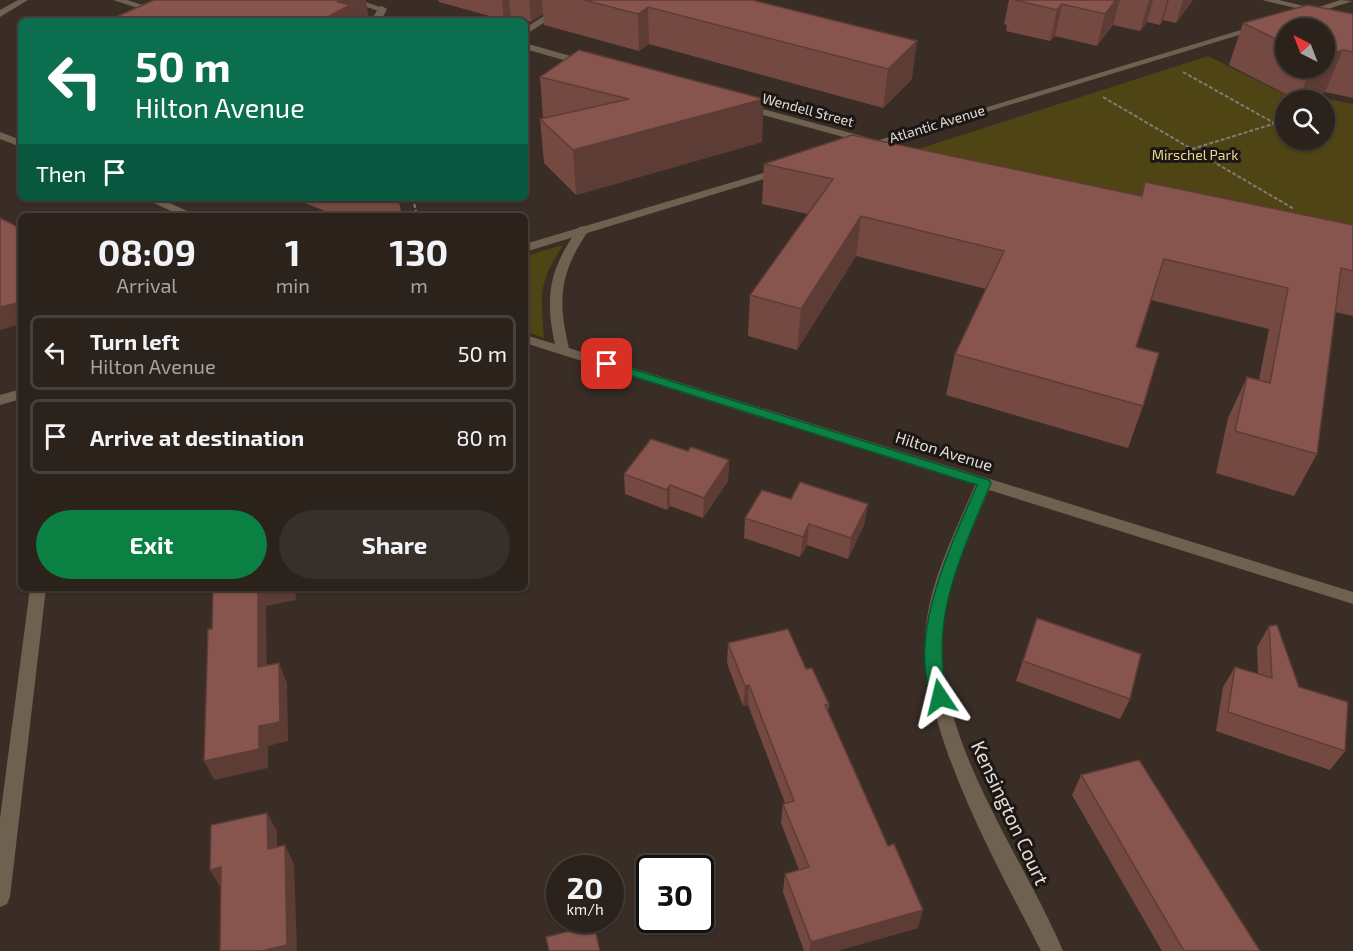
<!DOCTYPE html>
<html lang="en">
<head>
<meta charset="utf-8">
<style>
  :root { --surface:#2b221c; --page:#372f29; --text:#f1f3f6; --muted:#a6a4a3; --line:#473f3b; --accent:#0b8043 }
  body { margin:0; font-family:"Exo 2",sans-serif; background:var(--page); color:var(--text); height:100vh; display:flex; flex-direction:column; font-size:22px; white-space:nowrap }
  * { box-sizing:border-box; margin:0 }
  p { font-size:20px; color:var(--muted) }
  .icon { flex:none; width:33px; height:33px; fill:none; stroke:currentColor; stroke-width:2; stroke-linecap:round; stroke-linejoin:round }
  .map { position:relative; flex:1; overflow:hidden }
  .sheet { position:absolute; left:18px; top:213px; width:510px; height:378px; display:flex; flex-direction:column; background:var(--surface); border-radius:9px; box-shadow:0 2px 4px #0004,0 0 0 2px var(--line) }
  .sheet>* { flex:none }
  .hud { position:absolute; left:18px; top:18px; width:510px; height:183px; border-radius:9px; box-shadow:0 2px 4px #0004,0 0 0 2px var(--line); background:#0b6e4f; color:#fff; overflow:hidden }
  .needle { width:39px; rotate:318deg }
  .controls { position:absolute; left:1275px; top:18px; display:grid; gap:12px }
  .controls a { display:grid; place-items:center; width:60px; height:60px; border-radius:50%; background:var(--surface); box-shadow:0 2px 4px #0004,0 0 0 2px var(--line); font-size:30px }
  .speed { position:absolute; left:546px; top:855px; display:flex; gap:12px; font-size:30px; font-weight:700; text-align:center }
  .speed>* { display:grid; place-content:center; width:78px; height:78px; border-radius:50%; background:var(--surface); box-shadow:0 2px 4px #0004,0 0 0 2px var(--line); line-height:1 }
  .speed small { font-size:15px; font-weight:400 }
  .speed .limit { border:3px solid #111; border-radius:9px; background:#fff; color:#111 }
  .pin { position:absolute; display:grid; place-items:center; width:51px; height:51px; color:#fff; margin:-26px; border-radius:12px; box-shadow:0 3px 9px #0006 }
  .me { position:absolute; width:66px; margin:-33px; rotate:350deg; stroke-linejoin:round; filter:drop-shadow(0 0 4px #0008) }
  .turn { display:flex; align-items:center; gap:21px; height:126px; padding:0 18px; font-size:27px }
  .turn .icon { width:78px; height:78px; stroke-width:2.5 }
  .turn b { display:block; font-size:42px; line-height:51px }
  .then { display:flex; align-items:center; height:57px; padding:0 18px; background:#0003; gap:12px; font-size:22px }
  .eta { display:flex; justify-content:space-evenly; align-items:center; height:102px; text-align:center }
  .eta b { font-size:36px; font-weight:700; line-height:42px }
  .action { display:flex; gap:12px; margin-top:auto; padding:12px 18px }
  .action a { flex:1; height:69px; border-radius:36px; background:var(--accent); color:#fff; font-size:24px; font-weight:700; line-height:69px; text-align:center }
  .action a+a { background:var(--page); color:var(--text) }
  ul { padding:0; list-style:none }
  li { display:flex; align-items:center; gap:18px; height:75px; margin:0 12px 9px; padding:0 6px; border:3px solid var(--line); border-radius:9px }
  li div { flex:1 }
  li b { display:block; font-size:22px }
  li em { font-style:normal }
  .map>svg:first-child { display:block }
  .green { fill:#4e4414 }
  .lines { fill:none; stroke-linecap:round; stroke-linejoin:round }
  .path { stroke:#857a74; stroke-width:2; stroke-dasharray:4 2; stroke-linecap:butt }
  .service { fill:#6e6150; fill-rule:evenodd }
  .minor { fill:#6e6150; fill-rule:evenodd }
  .tertiary { fill:#6e6150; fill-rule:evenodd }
  .wall { fill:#744942; fill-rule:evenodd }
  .shaded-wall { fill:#5e3c36 }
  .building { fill:#87554d; stroke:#5e3c36; stroke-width:1.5 }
  .route { fill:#0b8043; stroke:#07532c; stroke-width:1.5 }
  .labels { text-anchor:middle; stroke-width:6; stroke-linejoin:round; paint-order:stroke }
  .far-street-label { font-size:14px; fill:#e3dbd6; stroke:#1c1714 }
  .far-park-label { font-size:14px; fill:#ebd98c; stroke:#1c1714 }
  .street-label { font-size:16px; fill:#e3dbd6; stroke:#1c1714 }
  .near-street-label { font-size:20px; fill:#e3dbd6; stroke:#1c1714 }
</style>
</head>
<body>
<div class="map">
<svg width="1353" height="951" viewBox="0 0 1353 951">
  <rect width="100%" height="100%" fill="#392d26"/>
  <!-- green -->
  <path class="green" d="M1208 56 1296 100H1286V140H1324L1325 102 1333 100 1353 104V284L850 171Z
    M563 245C538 284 541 293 544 338L525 331V256Z"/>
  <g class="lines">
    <!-- path -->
    <path class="path" d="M1183 72 1274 123
      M1103 97 1294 209
      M1324 107 1331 105
      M1192 149 1286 120
      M413 198 417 216"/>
    <!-- service -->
    <path class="service" d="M113 0H127L193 21H178Z
      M382 6 387 9 381 21H371L379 7Z"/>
    <!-- minor -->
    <path class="minor" d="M18 0H28L0 17V10Z
      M345 0H359L387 9 382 12Z
      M569 0H579L525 35V28Z
      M1262 0H1279L1321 10 1316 13Z
      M525 43 588 61 590 63 585 66 525 49Z
      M745 104 873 139 874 141 869 144 741 109 740 107Z
      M0 132 21 140V147L0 139Z
      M143 198H159L198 216H182Z
      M583 226 589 230C560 272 557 299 569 348L1353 592V604L989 490C972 531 951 573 944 618 927 729 1022 853 1063 951H1041C997 864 911 716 927 618 934 572 957 528 975 485L525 343V335L555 344C544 295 550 268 579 227Z
      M30 588H46L10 897 7 904 0 907V818Z"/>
    <!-- tertiary -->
    <path class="tertiary" d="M1340 0 1353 1 1306 16 1301 13Z
      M1254 26 1262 28 865 149H857L856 147Z
      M783 167 789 170 787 172 525 252V244Z
      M21 389V399L0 405V395Z"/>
  </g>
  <!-- wall -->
  <path class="wall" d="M438 0H752L912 79 883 108 649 44 639 51 544 25 543 14 531 22 511 16 504 20 439 2Z
    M1009 0H1193L1176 23 1163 20 1160 25 1147 22 1140 31 1113 25 1097 46 1055 36 1050 41 1006 31 1007 25 1004 24Z
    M1353 14V98L1325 92 1297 100 1229 65 1243 23ZM1286 28 1324 68H1286Z
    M579 50 762 142 576 195 544 163 540 119 543 118 540 77Z
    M764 164 1141 196 1145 182 1353 225V316L1335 312 1317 454 1294 496 1216 473 1228 418 1247 377 1259 380 1269 329 1151 300 1136 347 1143 406 1128 448 946 395 955 354 986 289 856 256 797 350 748 336 750 295 808 214 762 204Z
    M292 198H398L402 216H338Z
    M688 451 729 460 728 481 703 518 670 506 667 510 625 494 624 474Z
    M791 499 868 504 864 525 848 559 807 545 800 557 744 538 745 518Z
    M1037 618 1130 699 1120 719 1016 681Z
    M1269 626 1299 687 1345 751 1330 770 1216 731 1223 687 1235 667 1258 674 1257 647Z
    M728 643 806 669 829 704 828 712 918 928 837 951H804L783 892 785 874 799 870 781 823 783 804 785 803 748 705 743 706 727 663Z
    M1081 775 1260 951H1162L1072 795Z"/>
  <!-- shaded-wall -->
  <path class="shaded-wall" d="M341 0H366L369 21H320L338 2Z
    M502 0H509L511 16 504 20Z
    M529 0H542L543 14 531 22Z
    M1116 0H1120L1113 25 1097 46 1105 14Z
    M1149 0H1153L1147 22 1140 31Z
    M1167 0H1169L1163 20 1160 25Z
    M1183 0H1193L1176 23Z
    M1062 4 1055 36 1050 41 1057 10Z
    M648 7 649 44 639 51 638 14Z
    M917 41 912 79 883 108 888 69Z
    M1343 50 1325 92 1298 100 1311 68H1324V55Z
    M764 99 762 142 576 195 573 150Z
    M861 216 856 256 797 350 801 309Z
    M16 226 21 237V253L19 248Z
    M21 302V324L0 330V307Z
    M729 460 728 481 703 518 704 498Z
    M670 485V506L667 510V490Z
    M868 504 864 525 848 559 851 538Z
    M809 524 807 545 800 557 803 537Z
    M258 588H295L296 600 266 606 267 687 258 667Z
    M279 663 287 683 288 741 268 746V768L214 780 204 761 259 726Z
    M749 685 748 705 743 706 745 686Z
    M267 813 277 831V868L268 849Z
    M285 845 294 864 297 951H262Z
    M221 867V888L210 870Z
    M923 910 918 928 837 951H809L811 942Z"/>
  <!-- building -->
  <path class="building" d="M154 0H341L338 2 350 5 320 21H107Z
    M584 0H752L917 41 888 69 648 7 638 14Z
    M1015 0H1116L1105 14 1062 4 1057 10Z
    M1308 5 1353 14V52L1343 50 1324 55V28H1286V44L1243 23Z
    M579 50 764 99 573 150 540 119 629 99 540 77Z
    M852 135 1142 196 1145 182 1353 225V271L1341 268 1317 454 1235 431 1247 377 1270 383 1288 288 1164 259 1136 347 1159 353 1143 406 955 354 1004 251 861 216 801 309 750 295 833 179 764 164Z
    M387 198H398L399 203Z
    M0 218 16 226 19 248 21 247V302L0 307Z
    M651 439 688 451 691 447 729 460 704 498 670 485 667 490 624 474Z
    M800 482 868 504 851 538 809 524 803 537 745 518 762 490 791 499Z
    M213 588H258V667L279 663 280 722 259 726V749L204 761 208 629H212Z
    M1037 618 1141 654 1130 699 1023 661Z
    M1277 625 1299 687 1348 702 1345 751 1228 712 1235 667 1272 678 1269 626Z
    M788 629 806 669 812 668 829 704 825 705 888 846 894 844 923 910 811 942 785 874 809 867 783 804 794 801 749 685 745 686 728 643Z
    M1139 760 1260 951H1184L1081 775Z
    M267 813 268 849 285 845 287 945 262 951H220L221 867 210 870 211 825Z
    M594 925 600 951H549L546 937Z"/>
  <!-- route -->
  <path class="route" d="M607 361 989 480 991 483C962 554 928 619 948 697L946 702 940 704 934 702C904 640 952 543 977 485L603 367 601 364Z"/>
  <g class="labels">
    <!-- far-street labels -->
    <g class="far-street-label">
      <text transform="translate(808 110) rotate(15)" y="5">Wendell Street</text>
      <text transform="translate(937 124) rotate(-17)" y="5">Atlantic Avenue</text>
    </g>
    <!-- far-park labels -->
    <g class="far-park-label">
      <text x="1195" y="160">Mirschel Park</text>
    </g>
    <!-- street labels -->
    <g class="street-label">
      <text transform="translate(944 451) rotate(17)" y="6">Hilton Avenue</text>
    </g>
    <!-- near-street labels -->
    <g class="near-street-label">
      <text transform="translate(1010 813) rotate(65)" y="7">Kensington Court</text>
    </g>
  </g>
</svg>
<div class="controls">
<a><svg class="needle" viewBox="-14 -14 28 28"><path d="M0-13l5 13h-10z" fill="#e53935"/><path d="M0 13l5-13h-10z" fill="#a6a4a3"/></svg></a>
<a><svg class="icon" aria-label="search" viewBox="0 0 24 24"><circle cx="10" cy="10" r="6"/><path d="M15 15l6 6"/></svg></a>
</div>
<div class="speed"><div>20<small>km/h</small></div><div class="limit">30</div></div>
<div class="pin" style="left:607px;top:364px;background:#d93025"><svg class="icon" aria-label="arrive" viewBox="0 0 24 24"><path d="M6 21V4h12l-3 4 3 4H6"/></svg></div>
<svg class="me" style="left:940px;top:697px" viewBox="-20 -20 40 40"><path d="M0-17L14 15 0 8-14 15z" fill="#0b8043" stroke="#fff" stroke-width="4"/></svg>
<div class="hud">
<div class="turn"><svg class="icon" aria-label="left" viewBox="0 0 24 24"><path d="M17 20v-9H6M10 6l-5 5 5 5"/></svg><div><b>50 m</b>Hilton Avenue</div></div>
<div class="then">Then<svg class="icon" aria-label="arrive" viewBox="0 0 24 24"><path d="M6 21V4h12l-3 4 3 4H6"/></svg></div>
</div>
<section class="sheet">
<div class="eta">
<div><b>08:09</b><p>Arrival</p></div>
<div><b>1</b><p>min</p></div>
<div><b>130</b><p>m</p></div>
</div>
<ul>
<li><svg class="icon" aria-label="left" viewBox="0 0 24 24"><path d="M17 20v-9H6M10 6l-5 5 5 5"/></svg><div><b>Turn left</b><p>Hilton Avenue</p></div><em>50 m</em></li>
<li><svg class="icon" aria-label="arrive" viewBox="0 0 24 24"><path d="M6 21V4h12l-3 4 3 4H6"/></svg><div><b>Arrive at destination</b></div><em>80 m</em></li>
</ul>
<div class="action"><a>Exit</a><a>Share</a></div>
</section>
</div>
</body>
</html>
